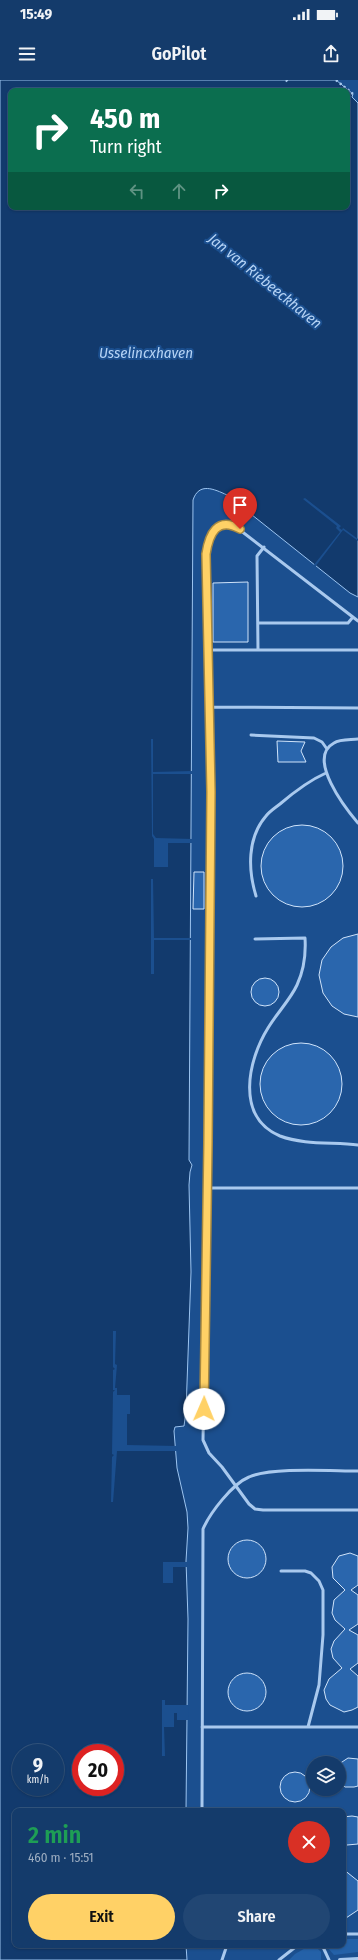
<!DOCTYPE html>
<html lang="en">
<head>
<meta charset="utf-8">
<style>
  :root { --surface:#143b6b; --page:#214673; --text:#f1f3f6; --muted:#9dadc1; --line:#33557e; --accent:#ffd166 }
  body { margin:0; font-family:"Fira Sans Condensed",sans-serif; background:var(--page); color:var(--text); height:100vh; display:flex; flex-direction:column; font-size:15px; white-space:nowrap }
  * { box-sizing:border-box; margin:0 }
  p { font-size:13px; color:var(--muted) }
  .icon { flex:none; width:22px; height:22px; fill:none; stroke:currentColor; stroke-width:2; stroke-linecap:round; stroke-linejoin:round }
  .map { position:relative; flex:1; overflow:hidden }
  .panel { position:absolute; left:12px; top:1728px; width:334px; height:140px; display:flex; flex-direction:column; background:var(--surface); border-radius:8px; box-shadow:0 1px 3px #0004,0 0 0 1px var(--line) }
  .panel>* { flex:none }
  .top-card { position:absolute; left:8px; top:8px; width:342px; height:122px; border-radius:8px; box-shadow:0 1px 3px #0004,0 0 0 1px var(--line); background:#0b6e4f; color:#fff; overflow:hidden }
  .buttons { position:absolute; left:306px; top:1676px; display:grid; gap:8px }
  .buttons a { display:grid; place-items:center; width:40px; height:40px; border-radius:50%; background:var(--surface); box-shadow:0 1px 3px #0004,0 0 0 1px var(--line); font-size:20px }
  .speed { position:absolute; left:12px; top:1664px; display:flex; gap:8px; font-size:20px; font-weight:700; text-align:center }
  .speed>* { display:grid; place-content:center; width:52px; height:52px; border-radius:50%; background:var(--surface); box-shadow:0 1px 3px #0004,0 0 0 1px var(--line); line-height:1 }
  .speed small { font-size:10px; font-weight:400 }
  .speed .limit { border:6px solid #d22; background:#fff; color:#111 }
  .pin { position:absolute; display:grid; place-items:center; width:34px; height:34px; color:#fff; margin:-41px -17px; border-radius:50% 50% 50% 0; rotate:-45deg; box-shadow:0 0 4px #0007 }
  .pin .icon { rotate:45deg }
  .me { position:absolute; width:44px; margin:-22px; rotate:1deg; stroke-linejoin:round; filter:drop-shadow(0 0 3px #0008) }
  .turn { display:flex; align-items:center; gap:14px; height:84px; padding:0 16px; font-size:18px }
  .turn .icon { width:52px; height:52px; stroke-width:2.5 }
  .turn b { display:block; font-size:28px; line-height:34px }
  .lanes { display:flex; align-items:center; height:38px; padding:0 16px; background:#0003; justify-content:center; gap:20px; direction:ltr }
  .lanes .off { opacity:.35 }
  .round { display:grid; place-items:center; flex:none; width:42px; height:42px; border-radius:21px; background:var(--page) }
  .head { display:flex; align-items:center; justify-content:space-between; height:68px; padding:0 16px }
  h1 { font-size:24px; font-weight:600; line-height:30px; color:#1e9e55 }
  .cta { display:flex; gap:8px; margin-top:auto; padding:8px 16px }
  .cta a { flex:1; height:46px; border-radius:24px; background:var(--accent); color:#111; font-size:16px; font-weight:600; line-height:46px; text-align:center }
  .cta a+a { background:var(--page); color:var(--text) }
  .status { display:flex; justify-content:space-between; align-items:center; height:28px; padding:0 20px; background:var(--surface); direction:ltr }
  .status svg { height:11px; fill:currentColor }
  header { display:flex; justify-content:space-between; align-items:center; height:52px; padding:0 16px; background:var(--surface); font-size:18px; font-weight:600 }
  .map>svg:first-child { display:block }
  .green { fill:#2461a8 }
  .water { fill:#123a6d; stroke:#9cc4f0; fill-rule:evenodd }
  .pier { fill:#1b4f8f }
  .building { fill:#2a66ad; stroke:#cfe3fa }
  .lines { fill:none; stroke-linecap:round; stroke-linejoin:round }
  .path { stroke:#a9c9ee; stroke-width:2.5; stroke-dasharray:2 3; stroke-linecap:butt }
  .service { stroke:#a9c9ee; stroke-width:3 }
  .minor { stroke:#a9c9ee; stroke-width:4 }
  .route-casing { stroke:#a68842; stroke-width:10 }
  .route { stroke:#ffd166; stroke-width:7 }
  .labels { text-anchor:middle; stroke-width:4; stroke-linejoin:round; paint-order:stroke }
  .water-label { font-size:15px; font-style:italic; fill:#b5d3f5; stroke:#1b4f8f }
</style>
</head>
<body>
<div class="status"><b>15:49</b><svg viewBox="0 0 49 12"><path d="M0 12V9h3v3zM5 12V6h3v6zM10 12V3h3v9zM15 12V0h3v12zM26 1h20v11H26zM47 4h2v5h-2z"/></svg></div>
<header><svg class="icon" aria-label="menu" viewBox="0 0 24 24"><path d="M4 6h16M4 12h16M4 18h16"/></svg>GoPilot<svg class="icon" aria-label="share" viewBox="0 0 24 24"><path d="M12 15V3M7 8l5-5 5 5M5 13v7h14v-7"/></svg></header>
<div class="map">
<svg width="358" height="1880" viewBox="0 0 358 1880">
  <rect width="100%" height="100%" fill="#1b4f8f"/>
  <!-- green -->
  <path class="green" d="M343 1859H358V1872L334 1875 327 1867V1865H343Z
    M309 1866 316 1867 321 1872V1880H289L295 1874Z"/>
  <!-- water -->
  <path class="water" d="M0 0H336L353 14 352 17 358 23V517L350 513 227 415C214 409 199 402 193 420L189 1080 192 1085 190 1092 189 1105 191 1192 186 1331 184 1346 175 1347 174 1351 177 1388 187 1432 188 1448 186 1481 188 1539 186 1731H15V1865H186L187 1880H0ZM11 11H347V127H11ZM21 1673H55V1707H21ZM81 1673H115V1707H81Z"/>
  <!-- pier -->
  <path class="pier" d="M305 418 341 446 339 448 342 450 343 448 358 459V461L343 450 315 487 313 486 340 452 336 448 337 446 303 419Z
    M151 659H153V692L193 691V694H153V754L156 758 193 759V763H168V787H154V759L152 756Z
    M151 799H153L154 858H193V860H154V894H151Z
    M113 1251H116L115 1284 117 1285 115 1308H117V1315H130V1334H127V1365L177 1366 178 1371H117L113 1422H111L112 1377 114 1375 112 1374 113 1312 115 1310H113V1290L115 1289 113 1287Z
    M163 1482H188V1487H173V1503H163Z
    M162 1620H165V1625H188L189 1640H177V1633H174V1647H164L165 1676H162Z"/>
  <!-- building -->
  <path class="building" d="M248 502V562H213V503Z
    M277 661 305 662 301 671 306 682H278Z
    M261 786a41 41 0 1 1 82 0a41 41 0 1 1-82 0Z
    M194 792H204V829H193Z
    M358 854V937L344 934 332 926 323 913 319 895 322 880 331 867 343 858Z
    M251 912a14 14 0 1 1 28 0a14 14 0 1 1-28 0Z
    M260 1004a41 41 0 1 1 82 0a41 41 0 1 1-82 0Z
    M228 1479a19 19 0 1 1 38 0a19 19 0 1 1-38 0Z
    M350 1473 358 1476V1505L351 1510 358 1515V1544L349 1550 358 1555V1583L350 1589 358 1596V1627L352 1630 344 1632 330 1625 326 1619 324 1610 329 1599 342 1588 333 1578 331 1569 334 1561 345 1549 335 1540 332 1533 334 1520 345 1510 333 1498 332 1487 339 1476Z
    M228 1612a19 19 0 1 1 38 0a19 19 0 1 1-38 0Z
    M348 1678 358 1679V1706L354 1707H345L339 1702V1684Z
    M280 1707a15 15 0 1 1 30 0a15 15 0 1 1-30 0Z
    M352 1736 358 1737V1764L347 1765 343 1763V1737Z
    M343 1789 358 1801V1830L343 1840Z"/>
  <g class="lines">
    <!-- path -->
    <path class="path" d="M286 0 288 2
      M336 0 353 14"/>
    <!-- service -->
    <path class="service" d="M358 541 236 447C214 440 209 456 206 474L211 712 208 1063 203 1360 209 1373 222 1387 249 1424 255 1429 263 1430H358
      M258 543H348L353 537
      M208 570H358
      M258 570 257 476 264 467
      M209 627 358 628
      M251 655 314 658 322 662 327 669
      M358 659C351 660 340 659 334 663 306 678 346 729 358 743
      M256 816C248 790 247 758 266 736 270 731 275 728 280 724 294 712 308 701 326 693
      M255 859 305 858C306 874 304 890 297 905 290 920 277 933 268 948 248 980 235 1037 280 1056 304 1065 333 1062 358 1065
      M207 1108H358
      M281 1491H305L311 1493 319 1501 323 1510V1555L319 1605 308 1647
      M202 1647H358
      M202 1731 203 1449C210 1433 232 1404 249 1397 271 1387 331 1391 358 1391
      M343 1854H358
      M322 1865 329 1880
      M222 1880 227 1865
      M279 1880 298 1865"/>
    <!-- minor -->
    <path class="minor" d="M340 1880 358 1879"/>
  </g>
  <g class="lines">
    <!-- route casing -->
    <g class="route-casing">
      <path id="route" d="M204 1329 208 1063 211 712 206 474C209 454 217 436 240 449"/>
    </g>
    <!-- route -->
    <use href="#route" class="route"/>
  </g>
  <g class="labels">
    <!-- water labels -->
    <g class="water-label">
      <text transform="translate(265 201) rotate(39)" y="5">Jan van Riebeeckhaven</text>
      <text x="146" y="278">Usselincxhaven</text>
    </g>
  </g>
</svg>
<div class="buttons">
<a><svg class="icon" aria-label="layers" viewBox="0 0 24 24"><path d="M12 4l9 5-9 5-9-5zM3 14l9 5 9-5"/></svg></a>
</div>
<div class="speed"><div>9<small>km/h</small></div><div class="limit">20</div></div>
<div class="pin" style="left:240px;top:449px;background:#d93025"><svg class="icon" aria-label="arrive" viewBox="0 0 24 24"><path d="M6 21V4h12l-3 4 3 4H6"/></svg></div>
<svg class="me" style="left:204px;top:1329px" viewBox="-20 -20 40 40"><circle r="19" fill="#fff"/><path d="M0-13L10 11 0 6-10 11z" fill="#ffd166"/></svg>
<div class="top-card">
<div class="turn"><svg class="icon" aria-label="right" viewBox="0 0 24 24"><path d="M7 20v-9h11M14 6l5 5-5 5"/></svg><div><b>450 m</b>Turn right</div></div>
<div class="lanes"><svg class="icon off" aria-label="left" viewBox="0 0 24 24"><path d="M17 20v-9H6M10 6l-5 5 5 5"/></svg><svg class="icon off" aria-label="ahead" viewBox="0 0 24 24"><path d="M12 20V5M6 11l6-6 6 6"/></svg><svg class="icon" aria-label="right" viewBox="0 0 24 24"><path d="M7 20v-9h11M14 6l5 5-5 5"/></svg></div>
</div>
<section class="panel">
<div class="head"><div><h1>2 min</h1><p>460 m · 15:51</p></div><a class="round" style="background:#d93025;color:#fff"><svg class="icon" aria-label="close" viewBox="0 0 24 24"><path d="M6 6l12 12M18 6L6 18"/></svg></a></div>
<div class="cta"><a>Exit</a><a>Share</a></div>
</section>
</div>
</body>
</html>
